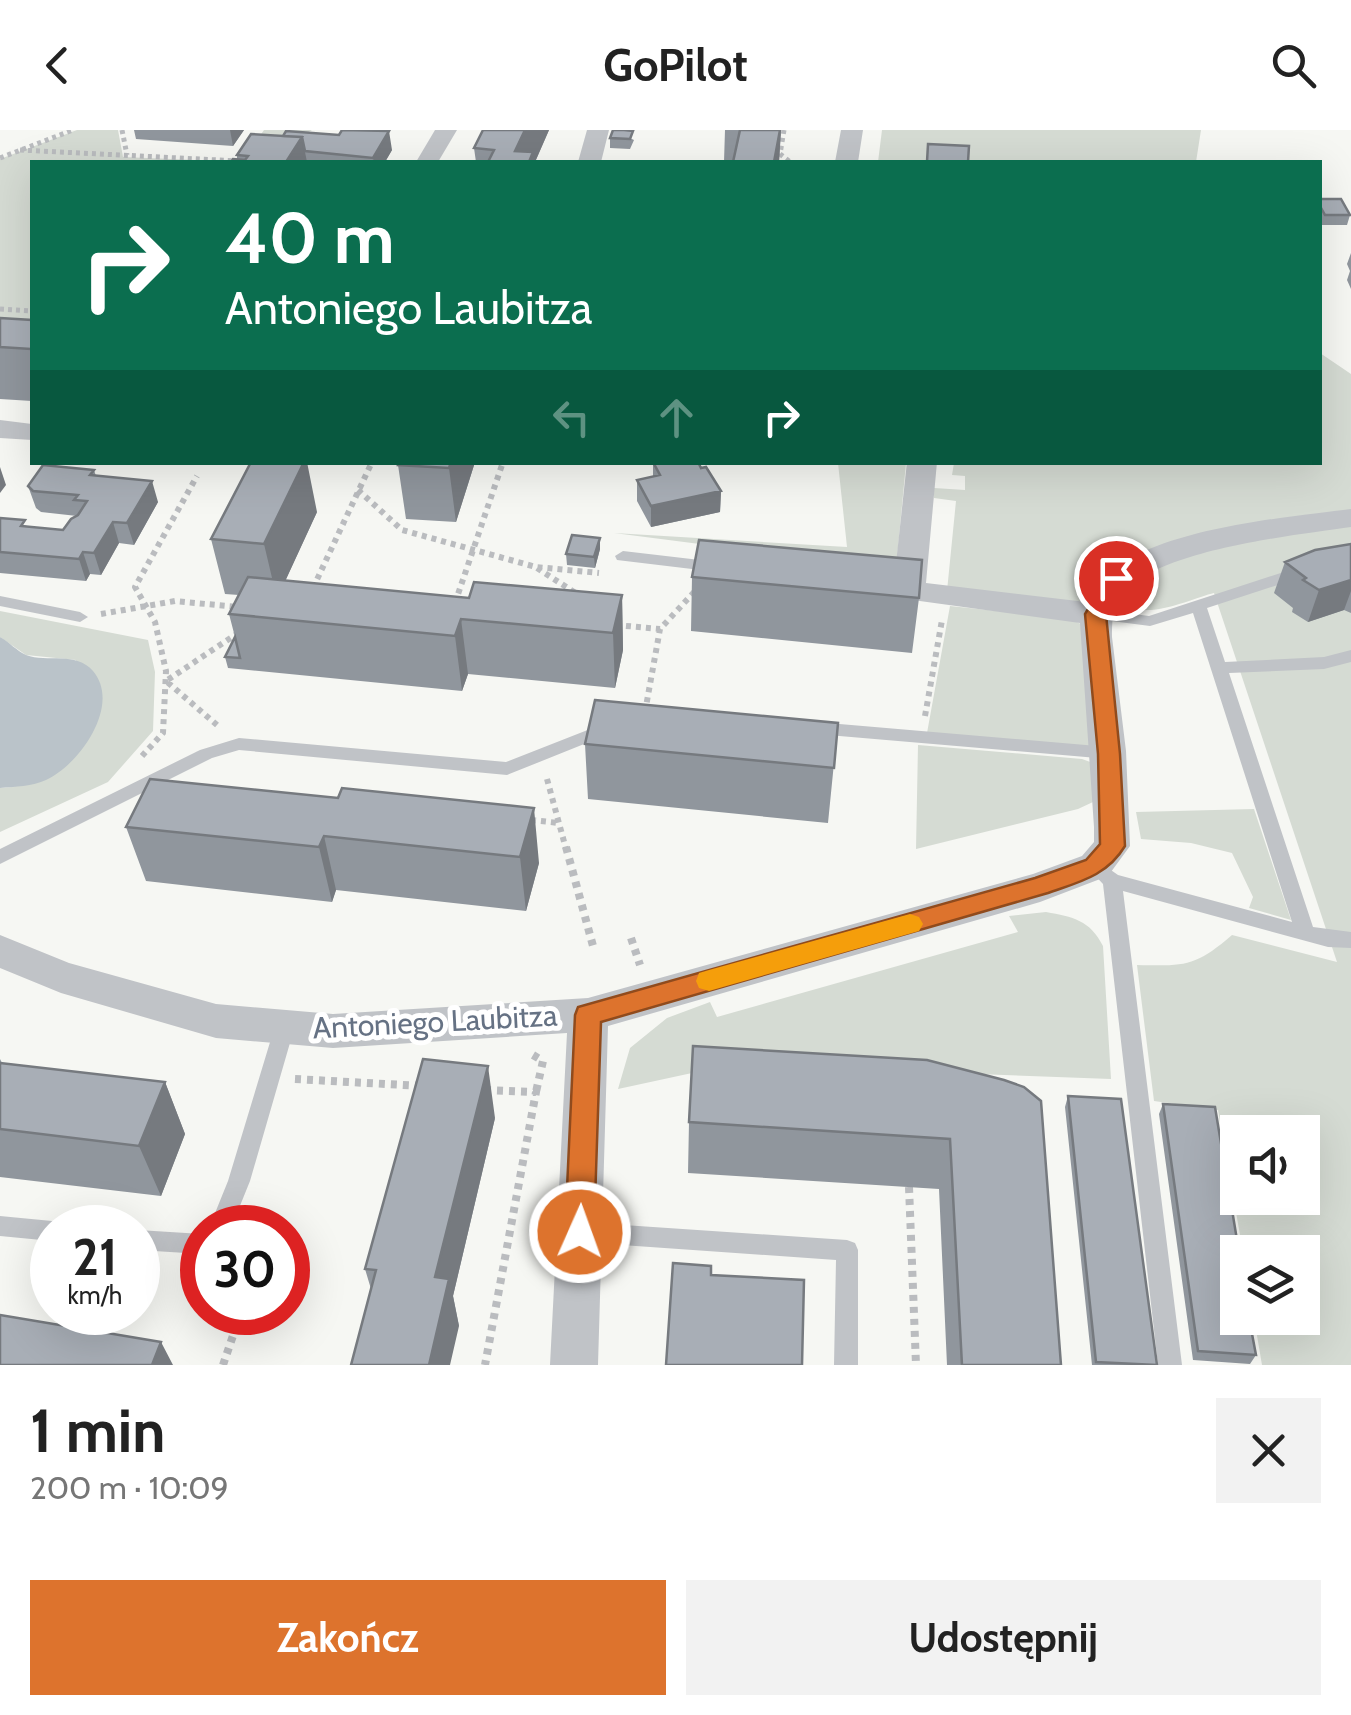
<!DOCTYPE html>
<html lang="pl">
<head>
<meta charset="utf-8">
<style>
  :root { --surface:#fff; --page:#f2f2f2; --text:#222; --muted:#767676; --accent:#dd732d }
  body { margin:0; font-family:Cabin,sans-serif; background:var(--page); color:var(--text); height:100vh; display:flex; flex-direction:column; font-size:38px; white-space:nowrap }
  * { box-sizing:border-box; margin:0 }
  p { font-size:32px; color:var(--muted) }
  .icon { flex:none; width:55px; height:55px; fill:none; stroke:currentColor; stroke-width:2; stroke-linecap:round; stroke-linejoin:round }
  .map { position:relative; height:1235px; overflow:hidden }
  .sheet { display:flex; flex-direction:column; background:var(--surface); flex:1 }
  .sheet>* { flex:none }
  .hud { position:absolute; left:30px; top:30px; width:1292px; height:305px; border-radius:0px; box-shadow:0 10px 40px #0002; background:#0b6e4f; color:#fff; overflow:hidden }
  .fabs { position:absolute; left:1220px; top:985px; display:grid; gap:20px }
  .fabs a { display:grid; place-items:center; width:100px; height:100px; border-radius:0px; background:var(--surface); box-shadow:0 10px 40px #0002; font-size:50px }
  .speed { position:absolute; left:30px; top:1075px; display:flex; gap:20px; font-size:50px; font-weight:700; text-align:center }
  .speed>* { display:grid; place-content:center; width:130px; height:130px; border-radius:50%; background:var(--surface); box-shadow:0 10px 40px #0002; line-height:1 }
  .speed small { font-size:25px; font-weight:400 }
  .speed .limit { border:15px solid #d22; background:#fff; color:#111 }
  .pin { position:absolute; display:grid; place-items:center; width:85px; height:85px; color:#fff; margin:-42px; border:5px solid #fff; border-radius:50%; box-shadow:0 2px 10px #0007 }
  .me { position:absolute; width:110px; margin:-55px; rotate:2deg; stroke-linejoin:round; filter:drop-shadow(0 0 8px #0008) }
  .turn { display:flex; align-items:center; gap:35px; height:210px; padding:0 30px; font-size:45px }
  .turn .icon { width:130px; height:130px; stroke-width:2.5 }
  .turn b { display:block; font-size:70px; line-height:85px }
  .lanes { display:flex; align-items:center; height:95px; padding:0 30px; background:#0003; justify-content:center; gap:50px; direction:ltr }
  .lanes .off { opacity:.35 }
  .round { display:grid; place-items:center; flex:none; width:105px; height:105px; border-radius:0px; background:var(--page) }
  .head { display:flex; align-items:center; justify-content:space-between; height:170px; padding:0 30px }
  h1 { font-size:60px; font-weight:800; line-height:75px }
  .primary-button { display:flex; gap:20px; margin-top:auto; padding:20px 30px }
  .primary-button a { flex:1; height:115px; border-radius:0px; background:var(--accent); color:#fff; font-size:40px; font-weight:800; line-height:115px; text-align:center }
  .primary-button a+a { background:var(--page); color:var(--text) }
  header { display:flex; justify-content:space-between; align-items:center; height:130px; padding:0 30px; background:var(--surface); font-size:45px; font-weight:800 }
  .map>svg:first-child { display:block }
  .green { fill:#d5dbd3; fill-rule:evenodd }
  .water { fill:#bac3c9 }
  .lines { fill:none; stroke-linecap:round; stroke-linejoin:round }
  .path-far2 { stroke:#babcbf; stroke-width:5; stroke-dasharray:4 4; stroke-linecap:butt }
  .path-far1 { stroke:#babcbf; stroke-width:6; stroke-dasharray:5 5; stroke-linecap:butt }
  .path { stroke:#babcbf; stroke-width:8; stroke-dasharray:6 6; stroke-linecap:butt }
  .lane { fill:#c0c3c7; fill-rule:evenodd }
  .street { fill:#c0c3c7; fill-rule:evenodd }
  .wall { fill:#90969d }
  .shaded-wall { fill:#767a7f }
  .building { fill:#a8aeb6; stroke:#767a7f; stroke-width:2.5 }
  .route { fill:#dd732d; stroke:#904b1d; stroke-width:2.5 }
  .slow { fill:#f59e0b }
  .labels { text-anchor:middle; stroke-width:10; stroke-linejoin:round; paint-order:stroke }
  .street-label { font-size:30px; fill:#667284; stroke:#fff }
</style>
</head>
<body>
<header><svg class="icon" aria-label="back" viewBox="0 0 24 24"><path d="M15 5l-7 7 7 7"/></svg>GoPilot<svg class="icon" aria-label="search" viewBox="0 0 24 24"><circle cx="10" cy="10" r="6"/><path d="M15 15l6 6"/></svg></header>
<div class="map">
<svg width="1351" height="1235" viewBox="0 0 1351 1235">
  <rect width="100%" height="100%" fill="#f6f7f3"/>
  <!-- green -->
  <path class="green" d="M77 0H118L123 27 242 32 264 0H312L276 21 268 32H32V199L0 197V29Z
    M882 0H1201L1196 32H878Z
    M1320 223 1351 244V383L1152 419 1107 443 1089 468 1076 473 947 461 956 371 934 368V358L965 360V346L952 345 954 333 1320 332Z
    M838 333H906L896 439 614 403 847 417Z
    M1351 396V1235H1262L1254 1188H1302V1122H1243L1218 980 1154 971 1137 835C1185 836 1195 837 1232 805L1337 832 1214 463C1192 468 1125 501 1125 459L1160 430 1249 410ZM1238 1002H1302V1068H1238Z
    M950 476 1071 489 1085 496 1092 618 927 603Z
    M0 481 148 510 155 542 153 601 108 652 0 702V658L14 657 76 530 26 525 0 507Z
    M918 615 1082 629 1093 633V672L1078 679 916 719Z
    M1254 679 1291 790 1249 778 1253 767 1232 723 1191 713 1141 709 1136 682Z
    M1046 782C1073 787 1090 790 1103 816L1111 949 729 935 618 959 630 918 667 888 710 872 717 887 1018 802 1009 786Z"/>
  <!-- water -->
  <path class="water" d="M0 507C9 512 17 521 26 525 47 533 76 521 93 541 122 575 79 635 46 650 33 656 14 657 0 658Z"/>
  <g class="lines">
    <!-- path-far2 -->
    <path class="path-far2" d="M122 0 127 25
      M784 0 780 24 790 32
      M20 20 239 31
      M0 28 73 0
      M0 179 32 181"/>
    <!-- path-far1 -->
    <path class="path-far1" d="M358 360 402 400 536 437 599 443
      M537 438 577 464
      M313 458 372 332
      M455 473 503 332
      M101 484 175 471 237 477
      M616 495 660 499
      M645 582 660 499 696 460
      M925 586 942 490
      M217 595 166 551 241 501
      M142 626 163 603 166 541 155 492 135 457 197 346
      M547 649 566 719
      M531 690 559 693"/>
    <!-- path -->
    <path class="path" d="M566 717 593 816
      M631 808 640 835
      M533 925 543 931 536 962
      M295 949 422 956
      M485 960 536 962 485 1235
      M909 1057 916 1235
      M223 1235 241 1182"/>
    <!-- lane -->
    <path class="lane" d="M623 421 717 432 725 437 717 442 617 430 615 426Z
      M1302 436 1308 437 1310 441 1308 445 1207 478 1225 532 1324 527 1351 520V532L1324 539 1229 543 1313 797 1351 802V818L1328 817 1123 761 1182 1235H1158L1103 754 1086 736 1088 731 1095 729 1118 745 1292 792 1193 483 1150 496 1096 489 1088 484 1096 479 1149 486Z
      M0 466 80 482 88 487 80 492 0 476Z
      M608 592 614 594 617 598 614 602 507 645 239 620 212 628 0 734V719L200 620 239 608 506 632Z
      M816 592 1109 617 1118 623 1109 629 816 604 807 598Z
      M284 890 291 893 294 899 250 1051 231 1098H209L228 1051 274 899 277 893Z
      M0 1086 52 1091 62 1098H52V1111L0 1106Z
      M579 1092 847 1110 855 1113 858 1120V1235H834L836 1130 579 1112 571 1109 568 1102 571 1095Z
      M138 1100 202 1104V1124L138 1120Z"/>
    <!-- street -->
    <path class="street" d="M435 0H457L438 32H416Z
      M587 0H609L601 32H578Z
      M841 0H863L858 32H835Z
      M0 290 32 294V310L0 308Z
      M907 332H937L926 453 1086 472C1114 400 1284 388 1351 379V397C1297 405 1148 420 1119 469 1112 481 1112 494 1112 507L1126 621 1130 716 1108 746 1040 772 608 896 598 1235H550L567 903 333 918 216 908 61 863 0 838V805L69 833 216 874 333 884 588 868 1033 744 1082 726 1094 712V697L1080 493 898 468 893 461Z"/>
  </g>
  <!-- wall -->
  <path class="wall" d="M134 0H244L233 16 136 9Z
    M483 0H549L535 32H476L474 18Z
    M613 0 634 10 630 19 610 18V8Z
    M725 0H781L779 32H724Z
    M283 6 392 20 385 32H231L237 29V25Z
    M1320 69 1350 85 1347 95H1322L1320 92Z
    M1351 123V159L1347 150 1350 141 1347 134Z
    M0 188 32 190V271L0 269Z
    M475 332 456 392 406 389 398 335Z
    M653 332 701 338 721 361 720 382 651 397 637 371V350L653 346Z
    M94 340 96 346 158 372 134 415 119 413 101 445 90 444 86 451 0 443V388L27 396 63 400 77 386 41 382 36 378 28 356Z
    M317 382 285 451 469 468 622 465 623 520 615 558 468 544 462 561 228 538 225 527 235 507 229 484 239 465 225 464 211 409Z
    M600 408V419L595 438 567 435 566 424Z
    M1351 414V483L1344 480 1308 492 1292 482 1293 478 1274 463 1285 432Z
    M692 447 919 468 912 523 691 501Z
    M838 593 828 693 588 669 585 614Z
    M338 668 539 733 526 781 336 760 332 772 146 751 126 697Z
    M0 929 2 933 165 952 185 1004 161 1066 0 1047Z
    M927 930 1061 1235H947L939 1059 688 1043 689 992Z
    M1068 966 1157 1235H1092L1065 977Z
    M1163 974 1256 1225 1250 1234 1193 1230 1159 984Z
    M495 988 453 1166 459 1196 371 1159 365 1139Z"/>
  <!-- shaded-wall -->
  <path class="shaded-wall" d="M230 0H244L233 16Z
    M525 0H549L535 32H516L515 21Z
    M781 0 779 32H774Z
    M389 1 392 20 385 32H374L373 28Z
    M302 7 307 32H286Z
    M304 332H307L317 382 277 469 264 414Z
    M451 332H475L456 392 449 338Z
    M0 337 6 355 0 363Z
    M152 351 158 372 134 415 127 393Z
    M721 361 720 382 651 397V376Z
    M113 392 119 413 101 445 94 423Z
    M600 408V419L595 438 594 427Z
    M83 422 90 444 86 451 79 429Z
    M1351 450V461L1344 480 1308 492 1319 460Z
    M622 465 623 520 615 558 613 503Z
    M461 489 468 544 462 561 455 506Z
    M534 678 539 733 526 781 520 727Z
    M324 706 336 760 332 772 319 717Z
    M488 936 495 988 453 1166 459 1196 450 1235H429L435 1147Z
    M165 952 185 1004 161 1066 139 1016Z
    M161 1212 173 1235H152Z"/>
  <!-- building -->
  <path class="building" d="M342 0 389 1 373 28 305 21 302 7 283 6 286 1 339 5Z
    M483 0H525L515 21 533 22 529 32H488L494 20 474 18Z
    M613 0H624L633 1 630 9 610 8Z
    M740 0H780L774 32H733Z
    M251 4 302 7 286 32H231L233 29 245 30 248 26 237 25Z
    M928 14 969 16 968 32H927Z
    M1320 69H1341L1350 85H1325L1320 76Z
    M0 188 32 190V217L31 219 0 217Z
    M251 332H304L264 414 211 409Z
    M399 332H451L449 338 398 335Z
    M653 332H698L701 338 706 337 721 361 651 376 637 350 660 345Z
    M43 335 94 340 90 345 152 351 127 393 113 392 94 423 83 422 79 429 0 422V388L25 390 21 396 63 400 71 389 78 385 87 371 74 370 78 365 33 361 28 356Z
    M572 405 600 408 594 427 566 424Z
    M699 410 922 430 919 468 692 447Z
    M1351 414V450L1319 460 1303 450 1306 448 1285 432 1315 420Z
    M248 447 469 468 474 452 622 465 613 503 461 489 455 506 229 484Z
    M235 507 240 528 225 527Z
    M595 570 838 593 834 638 585 614Z
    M150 649 338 668 342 658 534 678 520 727 324 706 319 717 126 697Z
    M693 916 927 930 1004 950 1024 957 1041 971 1061 1235H962L950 1009 689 992Z
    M423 929 488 936 435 1147 449 1149 429 1235H351L376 1140 365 1139Z
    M0 933 165 952 139 1016 0 999Z
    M1068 966 1121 969 1157 1235 1096 1232Z
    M1163 974 1215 977 1239 1122H1238V1188H1249L1256 1225 1198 1221Z
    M673 1133 711 1136V1145L804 1150 802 1235H666Z
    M0 1185 161 1212 152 1235H0Z"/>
  <!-- route -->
  <path class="route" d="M1116 441 1127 448 1106 484 1120 624 1125 716C1107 746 1079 752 1048 763L601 892 594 1102 590 1111 580 1115 569 1111 565 1102 575 885 578 877 1035 748 1086 730 1100 714 1098 624 1085 484 1109 443Z"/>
  <!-- slow -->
  <path class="slow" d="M910 784 919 787 923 794 919 801 709 861 699 858 696 851 699 843 709 840Z"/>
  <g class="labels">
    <!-- street labels -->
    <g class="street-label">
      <text transform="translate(435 892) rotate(-3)" y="10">Antoniego Laubitza</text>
    </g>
  </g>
</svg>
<div class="fabs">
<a><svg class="icon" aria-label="sound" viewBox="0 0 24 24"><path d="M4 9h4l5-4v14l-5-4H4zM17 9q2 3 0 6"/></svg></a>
<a><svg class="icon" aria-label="layers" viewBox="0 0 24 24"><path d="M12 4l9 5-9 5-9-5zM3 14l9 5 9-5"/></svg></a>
</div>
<div class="speed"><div>21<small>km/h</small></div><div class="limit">30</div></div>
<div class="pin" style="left:1116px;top:448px;background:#d93025"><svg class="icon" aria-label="arrive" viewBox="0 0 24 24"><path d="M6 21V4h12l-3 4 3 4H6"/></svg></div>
<svg class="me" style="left:580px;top:1102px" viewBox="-20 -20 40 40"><circle r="17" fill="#dd732d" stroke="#fff" stroke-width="3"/><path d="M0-11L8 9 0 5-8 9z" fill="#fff"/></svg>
<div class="hud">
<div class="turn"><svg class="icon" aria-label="right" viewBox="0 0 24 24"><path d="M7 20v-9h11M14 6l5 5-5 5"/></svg><div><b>40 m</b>Antoniego Laubitza</div></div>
<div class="lanes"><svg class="icon off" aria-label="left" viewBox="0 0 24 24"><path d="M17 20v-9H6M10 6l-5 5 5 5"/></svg><svg class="icon off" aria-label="ahead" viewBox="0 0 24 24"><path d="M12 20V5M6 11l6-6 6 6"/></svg><svg class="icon" aria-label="right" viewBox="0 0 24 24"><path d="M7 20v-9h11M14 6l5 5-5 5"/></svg></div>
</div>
</div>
<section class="sheet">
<div class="head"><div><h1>1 min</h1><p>200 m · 10:09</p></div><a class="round"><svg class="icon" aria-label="close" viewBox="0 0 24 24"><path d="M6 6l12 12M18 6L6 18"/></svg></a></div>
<div class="primary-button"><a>Zakończ</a><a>Udostępnij</a></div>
</section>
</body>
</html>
